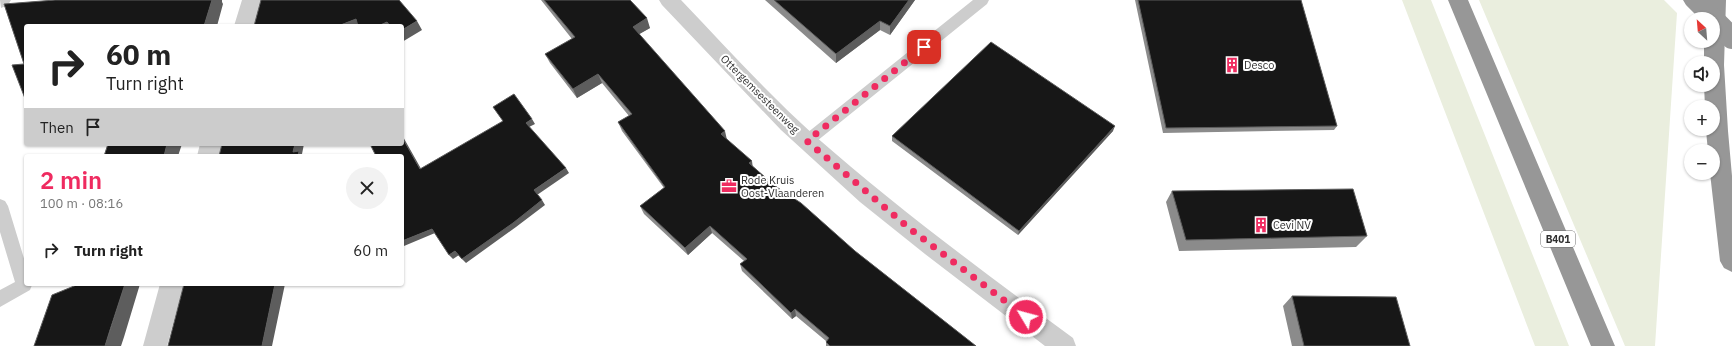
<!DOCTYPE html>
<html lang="en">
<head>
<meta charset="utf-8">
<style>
  :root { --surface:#fff; --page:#f2f2f2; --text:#222; --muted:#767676; --accent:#ef2b60 }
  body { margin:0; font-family:"IBM Plex Sans",sans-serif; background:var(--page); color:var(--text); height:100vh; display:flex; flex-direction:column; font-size:15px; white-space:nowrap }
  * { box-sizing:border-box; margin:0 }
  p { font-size:13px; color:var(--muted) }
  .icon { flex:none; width:22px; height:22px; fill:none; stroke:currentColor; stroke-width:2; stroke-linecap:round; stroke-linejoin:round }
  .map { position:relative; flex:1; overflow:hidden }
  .sheet { position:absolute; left:24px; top:154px; width:380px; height:132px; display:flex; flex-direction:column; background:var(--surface); border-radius:4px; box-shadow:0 1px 3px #0004 }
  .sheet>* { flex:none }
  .guide { position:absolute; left:24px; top:24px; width:380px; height:122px; border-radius:4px; box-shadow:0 1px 3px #0004; background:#fff; color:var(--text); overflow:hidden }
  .needle { width:26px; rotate:334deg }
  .fabs { position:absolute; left:1684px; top:12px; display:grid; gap:8px }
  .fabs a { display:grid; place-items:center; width:36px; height:36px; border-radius:50%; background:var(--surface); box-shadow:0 1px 3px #0004; font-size:20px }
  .pin { position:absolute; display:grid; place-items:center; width:34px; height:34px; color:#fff; margin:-17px; border-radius:8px; box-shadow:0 2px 6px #0006 }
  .me { position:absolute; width:44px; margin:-22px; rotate:307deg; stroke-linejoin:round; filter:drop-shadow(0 0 3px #0008) }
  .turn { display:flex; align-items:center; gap:14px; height:84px; padding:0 16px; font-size:18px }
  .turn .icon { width:52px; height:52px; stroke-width:2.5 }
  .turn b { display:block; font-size:28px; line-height:34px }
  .then { display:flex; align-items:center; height:38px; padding:0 16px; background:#0003; gap:8px; font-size:15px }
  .round { display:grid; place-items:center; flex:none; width:42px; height:42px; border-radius:21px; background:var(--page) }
  .head { display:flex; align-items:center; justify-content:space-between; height:68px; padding:0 16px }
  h1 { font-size:24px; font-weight:600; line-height:30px; color:var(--accent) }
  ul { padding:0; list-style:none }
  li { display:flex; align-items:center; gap:12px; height:56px; padding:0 16px }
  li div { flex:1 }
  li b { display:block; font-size:15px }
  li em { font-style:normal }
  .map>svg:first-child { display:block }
  .green { fill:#eaeede }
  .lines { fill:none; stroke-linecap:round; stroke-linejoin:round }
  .service { fill:#cdcdcd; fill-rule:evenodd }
  .minor { fill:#cdcdcd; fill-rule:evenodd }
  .motorway { fill:#979797; fill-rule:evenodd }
  .motorway-bridge { stroke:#979797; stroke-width:22 }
  .wall { fill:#8b8b8b }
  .shaded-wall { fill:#5d5d5d }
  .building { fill:#171717; stroke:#5d5d5d }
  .route { stroke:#ef2b60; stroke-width:7; stroke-dasharray:0 12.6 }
  .labels { text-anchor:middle; stroke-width:4; stroke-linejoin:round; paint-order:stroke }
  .shield { fill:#fff; stroke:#6e6e6e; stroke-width:1 }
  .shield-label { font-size:10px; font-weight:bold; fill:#303030 }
  .poi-label { font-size:11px; fill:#303030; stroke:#fff; text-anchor:start }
  .street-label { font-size:11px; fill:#303030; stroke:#fff }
</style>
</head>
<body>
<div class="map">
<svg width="1732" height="346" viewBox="0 0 1732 346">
  <rect width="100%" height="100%" fill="#fff"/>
  <!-- green -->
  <path class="green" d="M1402 0H1431L1569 346H1535Z
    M1479 0H1664L1677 13 1655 346H1625Z"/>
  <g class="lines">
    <!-- service -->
    <path class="service" d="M973 0H989L987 4 812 145 807 147 802 145 800 141 802 137Z
      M0 199 5 201 8 206 26 265V284L32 285 30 290 0 307V290L15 282 0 232Z"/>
    <!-- minor -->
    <path class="minor" d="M0 0H11L8 5 1 8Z
      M242 0H262L254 26H234Z
      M659 0H681C725 46 768 94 815 136 897 208 985 273 1073 338L1076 346H1045L925 254 860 202 781 130 662 5Z
      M200 144H222L219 156H197Z
      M160 284H184L167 346H143Z"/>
    <!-- motorway -->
    <path class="motorway" d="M1448 0H1468L1615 346H1591Z
      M1683 0H1726L1724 65 1728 131 1732 176V272L1724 268 1720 261 1710 173H1713V151H1708L1706 131V129H1713V107H1705L1704 85H1713V63H1704V41H1713V19H1700L1686 5Z"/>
    <!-- motorway-bridge -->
    <path class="motorway-bridge" d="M1713 19 1732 38"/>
  </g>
  <!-- wall -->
  <path class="wall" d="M541 0H630L650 28 639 34 726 139 753 167 855 251 976 346H826V341L796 316 792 319 742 271 740 264 744 261 712 233 688 255 644 214 640 206 664 188 622 131 618 122 629 116 602 83 577 98 550 63 545 54 572 39Z
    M765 0H915L890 35 880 30 836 63Z
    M1135 0H1301L1337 126 1334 130 1163 133Z
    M1113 131 1018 235 892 141V136Z
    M1172 191 1367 236 1356 247 1179 251 1166 202Z
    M1292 296 1410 346H1292L1283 306Z"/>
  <!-- shaded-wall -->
  <path class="shaded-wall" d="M212 0H222V2L223 4 217 26H204Z
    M909 0H915L890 35V26Z
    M647 18 650 28 636 36 633 27Z
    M356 19 361 26H338Z
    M417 21 422 30 402 42V30Z
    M880 21V30L836 63V54Z
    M387 22 390 26H378Z
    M598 74 602 83 577 98 573 89Z
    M532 119 535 124 529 127 526 123Z
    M1115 126 1113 131 1018 235 1019 231Z
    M725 131 727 140 721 134Z
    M402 135 424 174 420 169 402 137Z
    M167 144H182L178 156H164Z
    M295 144H304L302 154 304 156H298L293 152Z
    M752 161 753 169 749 163Z
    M566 168 569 173 537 195 534 190Z
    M542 200 545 205 516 227 466 263 462 259Z
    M710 226 712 233 688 255 685 248Z
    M432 229 435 233 404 246 402 244V241Z
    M455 251 459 255 453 259 449 255Z
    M125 284H140L124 337 121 346H105Z
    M275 284H285L272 346H262Z
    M795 309 796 316 792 319 791 313Z"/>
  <!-- building -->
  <path class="building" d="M55 0H212L204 26H26V101L12 65 24 64 4 4Z
    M261 0H399L417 21 402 30V26H390L387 22 378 26H358L356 19 338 26H254Z
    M544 0H630L647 18 633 27 725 131 721 134 752 161 749 163 775 186 801 203 855 251 976 346H830L826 342 829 338 795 309 791 313 740 264 747 259 710 226 685 248 640 206 665 187 618 122 632 114 598 74 573 89 545 54 575 37Z
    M774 0H909L890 26 880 21 836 54Z
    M1138 0H1301L1337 126 1166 128Z
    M991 42 1115 126 1019 231 892 136Z
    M514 94 532 119 526 123 566 168 534 190 542 200 513 223 462 259 455 251 449 255 432 229 402 241V156H376L370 144H402V137L420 169 503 121 493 107Z
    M108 144H167L164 156H104Z
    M222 144H295L293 152 299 151 298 156H219Z
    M1353 189 1367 236 1186 240 1172 191Z
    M79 284H125L110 330 105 346H34L52 295Z
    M184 284H275L262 346H168Z
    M1292 296 1396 297 1410 346H1304Z"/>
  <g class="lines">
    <!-- route -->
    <path class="route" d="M924 47 807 141 909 228 1026 317"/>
  </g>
  <!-- icons -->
  <defs>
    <g id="building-bare" transform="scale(1.2)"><path d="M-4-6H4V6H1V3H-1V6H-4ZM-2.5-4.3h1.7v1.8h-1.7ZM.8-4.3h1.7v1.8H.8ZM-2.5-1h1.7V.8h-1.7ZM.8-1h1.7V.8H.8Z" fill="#ef2b60" stroke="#fff" stroke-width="2.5" paint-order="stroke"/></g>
    <g id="office-bare" transform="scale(1.2)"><path d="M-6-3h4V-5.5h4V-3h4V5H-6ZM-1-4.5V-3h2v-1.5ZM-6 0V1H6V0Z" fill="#ef2b60" stroke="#fff" stroke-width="2.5" paint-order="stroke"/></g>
  </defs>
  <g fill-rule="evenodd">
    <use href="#building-bare" x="1232" y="65"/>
    <use href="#office-bare" x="729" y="186"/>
    <use href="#building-bare" x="1261" y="225"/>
  </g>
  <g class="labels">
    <!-- shield labels -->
    <rect class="shield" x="1541" y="231" width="34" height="16" rx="3"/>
    <g class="shield-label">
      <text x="1558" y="243">B401</text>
    </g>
    <!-- poi labels -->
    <g class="poi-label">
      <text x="1244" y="69">Desco</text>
      <text x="741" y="184">Rode Kruis<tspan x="741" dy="13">Oost-Vlaanderen</tspan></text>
      <text x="1273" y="229">Cevi NV</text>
    </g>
    <!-- street labels -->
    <g class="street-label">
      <text transform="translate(760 94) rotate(45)" y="4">Ottergemsesteenweg</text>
    </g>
  </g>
</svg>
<div class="fabs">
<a><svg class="needle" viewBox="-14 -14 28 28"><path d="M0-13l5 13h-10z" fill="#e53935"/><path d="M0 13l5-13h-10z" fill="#767676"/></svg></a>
<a><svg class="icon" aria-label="sound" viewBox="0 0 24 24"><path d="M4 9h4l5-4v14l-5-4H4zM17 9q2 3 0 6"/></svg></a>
<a>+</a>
<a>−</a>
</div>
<div class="pin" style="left:924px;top:47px;background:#d93025"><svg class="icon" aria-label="arrive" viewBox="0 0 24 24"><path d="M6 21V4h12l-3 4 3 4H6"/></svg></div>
<svg class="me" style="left:1026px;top:317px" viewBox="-20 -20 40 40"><circle r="17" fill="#ef2b60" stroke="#fff" stroke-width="3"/><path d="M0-11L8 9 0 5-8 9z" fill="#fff"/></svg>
<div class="guide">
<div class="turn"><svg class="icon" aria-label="right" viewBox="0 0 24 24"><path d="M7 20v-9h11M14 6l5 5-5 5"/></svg><div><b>60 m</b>Turn right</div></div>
<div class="then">Then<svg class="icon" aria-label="arrive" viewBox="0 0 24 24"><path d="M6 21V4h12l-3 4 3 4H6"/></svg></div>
</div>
<section class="sheet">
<div class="head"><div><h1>2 min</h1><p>100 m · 08:16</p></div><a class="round"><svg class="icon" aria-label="close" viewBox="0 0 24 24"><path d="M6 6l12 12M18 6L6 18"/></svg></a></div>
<ul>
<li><svg class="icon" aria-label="right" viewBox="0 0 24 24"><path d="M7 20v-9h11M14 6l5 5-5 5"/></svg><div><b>Turn right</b></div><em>60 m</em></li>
</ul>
</section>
</div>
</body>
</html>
